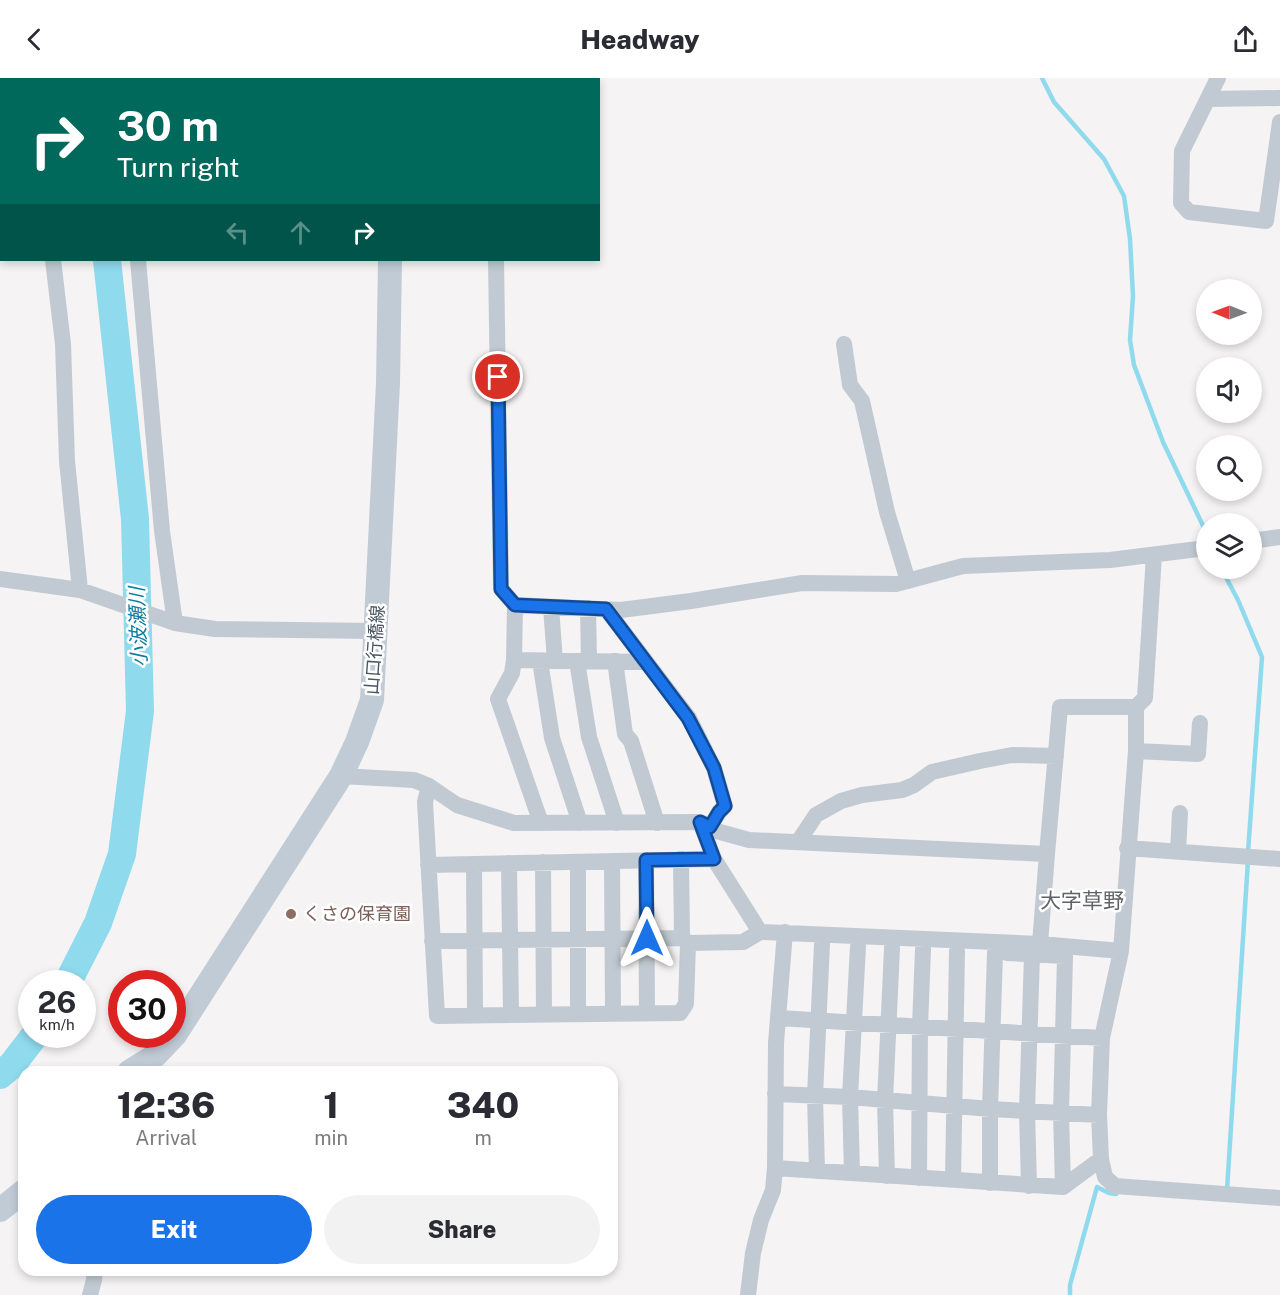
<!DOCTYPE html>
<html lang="en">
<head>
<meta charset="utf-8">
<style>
  :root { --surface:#fff; --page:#f2f2f3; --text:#2b2b33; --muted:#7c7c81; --accent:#1a73e8 }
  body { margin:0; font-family:"Public Sans","Noto Sans JP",sans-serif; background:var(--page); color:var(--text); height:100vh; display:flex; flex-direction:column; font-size:22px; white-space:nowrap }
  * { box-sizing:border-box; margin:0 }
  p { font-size:20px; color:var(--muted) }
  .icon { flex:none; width:33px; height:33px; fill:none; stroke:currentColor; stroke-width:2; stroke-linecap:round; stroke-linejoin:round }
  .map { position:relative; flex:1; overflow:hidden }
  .sheet { position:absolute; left:18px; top:988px; width:600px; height:210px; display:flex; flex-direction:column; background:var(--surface); border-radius:18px; box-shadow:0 3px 9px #0003 }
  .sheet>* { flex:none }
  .top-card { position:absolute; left:0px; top:0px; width:600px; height:183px; box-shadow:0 3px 9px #0003; background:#00695c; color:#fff; overflow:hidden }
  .needle { width:39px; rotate:271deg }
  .fabs { position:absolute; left:1196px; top:201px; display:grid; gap:12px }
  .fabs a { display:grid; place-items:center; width:66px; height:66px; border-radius:50%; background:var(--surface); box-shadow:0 3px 9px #0003; font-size:30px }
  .speed { position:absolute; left:18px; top:892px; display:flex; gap:12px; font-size:30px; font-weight:700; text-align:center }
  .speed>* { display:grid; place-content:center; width:78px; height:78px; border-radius:50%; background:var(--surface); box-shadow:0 3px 9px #0003; line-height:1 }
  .speed small { font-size:15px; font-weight:400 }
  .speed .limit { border:9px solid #d22; background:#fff; color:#111 }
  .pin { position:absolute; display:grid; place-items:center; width:51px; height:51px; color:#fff; margin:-26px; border:3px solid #fff; border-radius:50%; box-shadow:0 2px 6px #0007 }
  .me { position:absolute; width:66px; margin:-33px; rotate:0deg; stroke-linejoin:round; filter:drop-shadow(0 0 4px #0008) }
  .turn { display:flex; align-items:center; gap:21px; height:126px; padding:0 18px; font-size:27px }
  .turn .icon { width:78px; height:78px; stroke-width:2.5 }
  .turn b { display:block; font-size:42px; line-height:51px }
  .lanes { display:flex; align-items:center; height:57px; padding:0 18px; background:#0003; justify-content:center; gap:30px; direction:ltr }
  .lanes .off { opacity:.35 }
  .eta { display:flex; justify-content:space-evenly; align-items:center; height:102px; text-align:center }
  .eta b { font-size:36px; font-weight:800; line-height:42px }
  .action { display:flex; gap:12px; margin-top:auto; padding:12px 18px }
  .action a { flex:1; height:69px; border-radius:36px; background:var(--accent); color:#fff; font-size:24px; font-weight:800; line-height:69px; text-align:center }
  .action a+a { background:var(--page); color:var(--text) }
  header { display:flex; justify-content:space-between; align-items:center; height:78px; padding:0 18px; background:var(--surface); font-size:27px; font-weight:800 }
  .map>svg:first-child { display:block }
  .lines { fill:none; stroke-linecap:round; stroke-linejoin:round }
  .stream { stroke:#90daee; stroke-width:4.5 }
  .river { stroke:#90daee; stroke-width:28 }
  .minor { stroke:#c1cad2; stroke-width:16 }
  .secondary { stroke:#c1cbd6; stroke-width:24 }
  .route-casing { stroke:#114b97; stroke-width:15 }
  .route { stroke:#1a73e8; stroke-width:10 }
  .education-dot { fill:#8d6e63; stroke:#fff; stroke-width:2 }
  .labels { text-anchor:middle; stroke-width:5; stroke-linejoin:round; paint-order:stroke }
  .street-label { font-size:18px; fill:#4a5661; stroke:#fff }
  .education-label { font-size:18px; fill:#785e54; stroke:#fff; text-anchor:start }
  .water-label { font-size:20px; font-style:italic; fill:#0c7c9b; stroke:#fff }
  .quarter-label { font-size:21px; fill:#5f6368; stroke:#fff }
</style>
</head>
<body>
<header><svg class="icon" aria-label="back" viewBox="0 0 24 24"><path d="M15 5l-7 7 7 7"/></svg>Headway<svg class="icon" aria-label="share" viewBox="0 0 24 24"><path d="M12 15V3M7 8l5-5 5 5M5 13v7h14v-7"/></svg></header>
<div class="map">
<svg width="1280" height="1217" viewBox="0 0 1280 1217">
  <rect width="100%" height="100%" fill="#f5f3f3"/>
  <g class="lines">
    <!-- stream -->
    <path class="stream" d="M1042 0 1054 24 1104 81 1124 118 1130 161 1133 218 1130 262 1134 287 1163 364 1206 454
      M1221 490 1238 522 1262 579 1248 774
      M1227 1112 1248 782
      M1070 1217V1207L1097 1109 1109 1115 1116 1116"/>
    <!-- river -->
    <path class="river" d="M88 0V2
      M67 906 98 845 122 776 140 633 135 441 107 182
      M0 997 12 987 35 957"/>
    <!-- minor -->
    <path class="minor" d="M31 0V2
      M117 0 118 2
      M485 0 486 2
      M1218 0 1182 73 1181 125 1189 134 1266 143 1280 44
      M1208 21 1280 20
      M53 182 63 266 67 383 80 512
      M138 182 162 453 175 545
      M496 182 501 511 515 527 514 582 512 595 498 621 541 745
      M844 266 850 307 862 323 887 434 908 503
      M1251 463 1280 459
      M1154 477 1145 620 1136 629V673L1121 873 1102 960 1099 1037 1101 1081 1105 1099 1115 1108 1280 1120
      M0 501 80 512 175 545 215 551 376 553
      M515 527 621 532 691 523 802 505 896 506 963 488 1110 482 1206 470
      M551 529 555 583
      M588 530 589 583
      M606 531 689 640 714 690 725 728 719 734 710 749
      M514 582 645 584
      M540 583 552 660 580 745
      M577 583 589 659 617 745
      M615 583 625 656 631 663 657 745
      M1136 673 1198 676 1200 645
      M341 698 414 702 429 708 457 727 514 745 700 744 720 754 749 762 1047 776 1040 866
      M429 708 425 724 437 938 680 935 686 926 688 865 743 864 760 854
      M700 744 714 781 760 854 1040 866 1121 873
      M798 764 816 737 841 723 862 717 902 712 914 707 932 694 980 683 1012 677 1056 678
      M1127 770 1280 781
      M1178 774 1180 735
      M1047 776 1060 629H1136
      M681 781 682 860
      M646 782 647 935
      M612 783 613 935
      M543 784 544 936
      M578 784V936
      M509 785 511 937
      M474 786 475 937
      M428 787 714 781
      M432 863 682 860 688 865
      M1007 875 1065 878
      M779 940 1102 960
      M775 1016 850 1019 990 1031 1099 1037
      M775 1090 1063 1109 1101 1081
      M817 1093 815 1018 822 866
      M852 1095 850 1019 858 868
      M887 1098 885 1023 892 870
      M919 1100 920 949 923 871
      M953 1102 957 873
      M990 1105V1031L995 875
      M1029 1108 1027 1033 1032 877
      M1063 1109 1061 1035 1065 879
      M90 1217 94 1202 95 1192
      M748 1217 753 1175 761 1142 773 1112 775 1090 776 965 785 854"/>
    <!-- secondary -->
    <path class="secondary" d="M372 0V2
      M129 994 156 977 175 957 341 698 357 664 372 622 388 305 390 182
      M0 1132 24 1113"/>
  </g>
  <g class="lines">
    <!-- route casing -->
    <g class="route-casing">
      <path id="route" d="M498 299 501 511 515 527 606 531 688 640 714 690 725 728 719 734 710 749 700 744 714 781 646 782 647 860"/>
    </g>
    <!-- route -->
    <use href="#route" class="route"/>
  </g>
  <!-- markers -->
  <circle class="education-dot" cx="291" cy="836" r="6"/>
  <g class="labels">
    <!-- street labels -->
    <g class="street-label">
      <text transform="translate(375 572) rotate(-86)" y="6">山口行橋線</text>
    </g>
    <!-- education labels -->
    <g class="education-label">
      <text x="303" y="842">くさの保育園</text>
    </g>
    <!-- water labels -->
    <g class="water-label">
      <text transform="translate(138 549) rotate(-92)" y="7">小波瀬川</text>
    </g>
    <!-- quarter labels -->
    <g class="quarter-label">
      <text x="1082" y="830">大字草野</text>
    </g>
  </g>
</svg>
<div class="fabs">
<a><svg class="needle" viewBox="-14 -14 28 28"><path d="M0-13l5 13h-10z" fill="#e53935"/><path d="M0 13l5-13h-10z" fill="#7c7c81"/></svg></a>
<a><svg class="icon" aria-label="sound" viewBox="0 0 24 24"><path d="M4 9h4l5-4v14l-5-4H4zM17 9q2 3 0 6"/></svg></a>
<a><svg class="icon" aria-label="search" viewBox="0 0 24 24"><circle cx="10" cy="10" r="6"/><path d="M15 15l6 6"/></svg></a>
<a><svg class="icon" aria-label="layers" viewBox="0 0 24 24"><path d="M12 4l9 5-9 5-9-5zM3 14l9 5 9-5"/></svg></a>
</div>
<div class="speed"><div>26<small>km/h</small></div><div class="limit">30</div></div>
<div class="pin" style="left:498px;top:299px;background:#d93025"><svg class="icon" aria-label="arrive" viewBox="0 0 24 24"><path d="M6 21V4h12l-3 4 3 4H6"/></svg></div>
<svg class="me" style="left:647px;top:860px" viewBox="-20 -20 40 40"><path d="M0-17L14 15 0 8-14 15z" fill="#1a73e8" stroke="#fff" stroke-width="4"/></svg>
<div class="top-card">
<div class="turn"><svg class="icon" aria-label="right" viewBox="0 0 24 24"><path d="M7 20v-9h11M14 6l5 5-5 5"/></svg><div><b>30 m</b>Turn right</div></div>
<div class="lanes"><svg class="icon off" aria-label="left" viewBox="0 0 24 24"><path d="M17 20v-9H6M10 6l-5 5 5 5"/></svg><svg class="icon off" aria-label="ahead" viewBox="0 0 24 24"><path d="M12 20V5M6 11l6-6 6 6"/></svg><svg class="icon" aria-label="right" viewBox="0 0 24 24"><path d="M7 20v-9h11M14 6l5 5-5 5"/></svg></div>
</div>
<section class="sheet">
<div class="eta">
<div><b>12:36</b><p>Arrival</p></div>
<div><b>1</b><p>min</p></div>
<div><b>340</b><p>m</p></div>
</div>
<div class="action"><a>Exit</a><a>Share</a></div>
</section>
</div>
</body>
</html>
